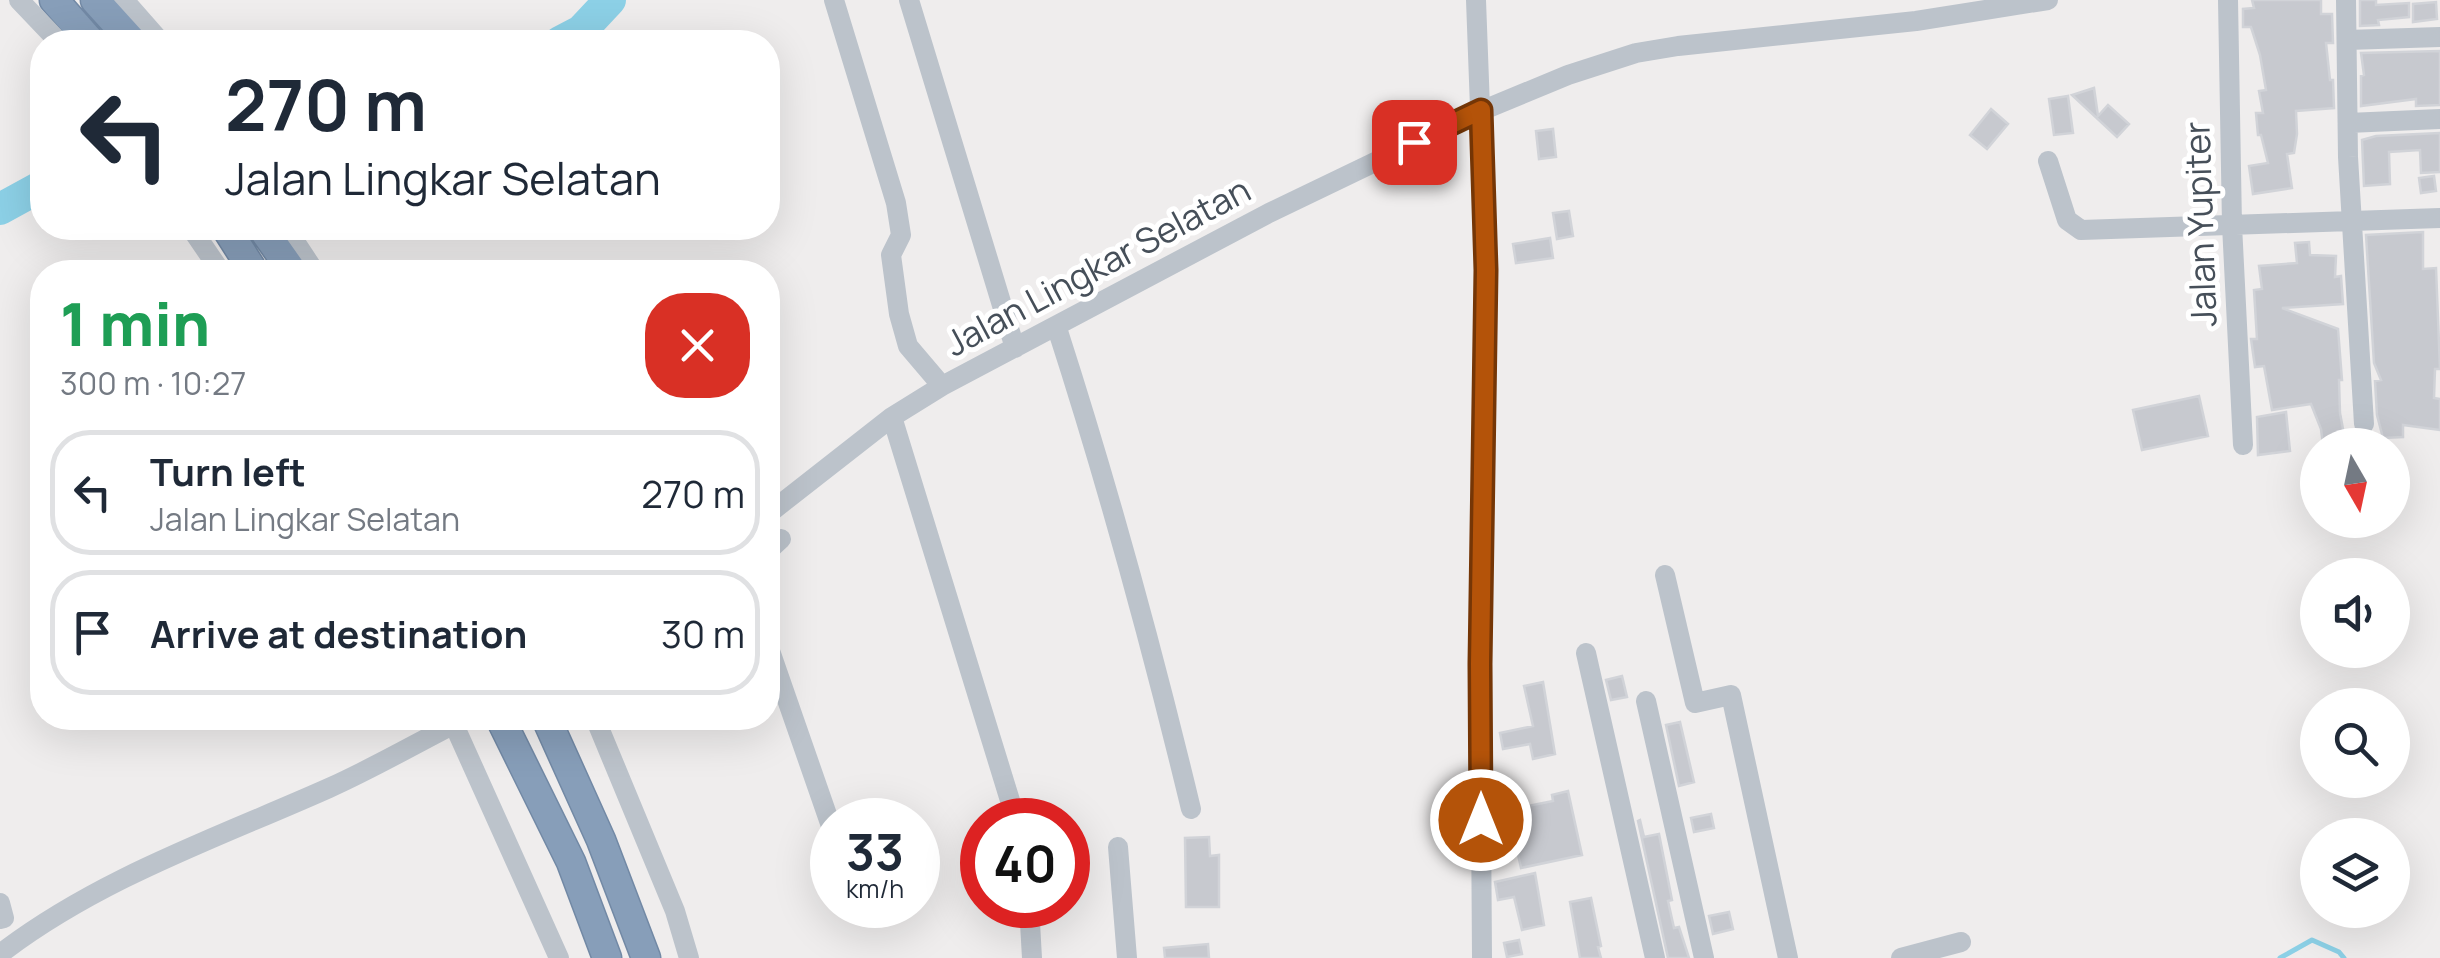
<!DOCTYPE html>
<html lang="en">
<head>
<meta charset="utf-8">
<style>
  :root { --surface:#fff; --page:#f6f6f7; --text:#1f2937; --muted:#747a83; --line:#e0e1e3 }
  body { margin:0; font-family:Manrope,sans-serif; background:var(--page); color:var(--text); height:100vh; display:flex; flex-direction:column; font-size:38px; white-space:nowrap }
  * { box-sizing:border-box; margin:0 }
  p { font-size:32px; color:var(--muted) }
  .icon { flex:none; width:55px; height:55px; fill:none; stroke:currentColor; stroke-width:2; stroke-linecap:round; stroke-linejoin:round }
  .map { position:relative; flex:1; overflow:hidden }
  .details { position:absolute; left:30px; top:260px; width:750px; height:470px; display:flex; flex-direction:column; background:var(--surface); border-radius:40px; box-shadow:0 10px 40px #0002 }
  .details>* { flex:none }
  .banner { position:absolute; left:30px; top:30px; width:750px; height:210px; border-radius:40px; box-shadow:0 10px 40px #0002; background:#fff; color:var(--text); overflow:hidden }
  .needle { width:65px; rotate:171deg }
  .tools { position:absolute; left:2300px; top:428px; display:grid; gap:20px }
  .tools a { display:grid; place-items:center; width:110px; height:110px; border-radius:50%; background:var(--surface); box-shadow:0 10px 40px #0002; font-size:50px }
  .speed { position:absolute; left:810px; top:798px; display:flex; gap:20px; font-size:50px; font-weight:700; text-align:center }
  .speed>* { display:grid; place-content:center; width:130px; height:130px; border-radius:50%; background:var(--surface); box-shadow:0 10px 40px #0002; line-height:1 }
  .speed small { font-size:25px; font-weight:400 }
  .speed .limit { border:15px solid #d22; background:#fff; color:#111 }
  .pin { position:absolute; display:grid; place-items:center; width:85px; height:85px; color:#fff; margin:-42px; border-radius:20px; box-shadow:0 5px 15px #0006 }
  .me { position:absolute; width:110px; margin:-55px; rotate:0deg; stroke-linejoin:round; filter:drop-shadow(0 0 8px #0008) }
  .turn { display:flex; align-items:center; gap:35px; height:210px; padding:0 30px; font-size:45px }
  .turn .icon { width:130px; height:130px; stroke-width:2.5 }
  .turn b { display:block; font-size:70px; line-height:85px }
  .round { display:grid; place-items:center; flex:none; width:105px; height:105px; border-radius:40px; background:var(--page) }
  .overview { display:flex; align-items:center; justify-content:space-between; height:170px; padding:0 30px }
  h1 { font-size:60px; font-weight:800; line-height:75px; color:#1e9e55 }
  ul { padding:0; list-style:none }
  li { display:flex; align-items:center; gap:30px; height:125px; margin:0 20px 15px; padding:0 10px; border:5px solid var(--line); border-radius:40px }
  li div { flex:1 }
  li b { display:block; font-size:38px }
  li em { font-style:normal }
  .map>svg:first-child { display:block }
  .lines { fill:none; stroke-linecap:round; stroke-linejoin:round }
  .stream { stroke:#8cd0e6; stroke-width:5 }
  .river { stroke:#8cd0e6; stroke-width:32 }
  .building { fill:#c7c9cf; stroke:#d1d3d8; stroke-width:2.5 }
  .highway-casing { stroke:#7289a5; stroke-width:31 }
  .minor { stroke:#bcc3cb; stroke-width:20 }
  .highway { stroke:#879eb9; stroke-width:28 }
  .route-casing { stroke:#753606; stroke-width:25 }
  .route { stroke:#b45309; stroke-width:18 }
  .labels { text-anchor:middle; stroke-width:10; stroke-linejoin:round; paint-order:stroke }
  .street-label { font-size:35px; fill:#464f59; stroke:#fff }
</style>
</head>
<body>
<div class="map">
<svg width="2440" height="958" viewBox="0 0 2440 958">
  <rect width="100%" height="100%" fill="#efeded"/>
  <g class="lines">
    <!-- stream -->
    <path class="stream" d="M2280 958 2312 940 2339 952 2344 958"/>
    <!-- river -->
    <path class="river" d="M560 42 581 31 610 0
      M0 209 42 186"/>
  </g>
  <!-- building -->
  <path class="building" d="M2252 0H2321V14H2332L2333 43H2326L2330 80H2333L2334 108 2296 111 2297 134 2294 153 2287 154 2292 188 2253 194 2249 166 2268 163 2261 135H2258L2256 113H2263L2259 91 2266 90 2260 55 2251 27H2243V9L2254 8Z
    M2360 0H2376V5L2409 3V17L2378 20 2379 25 2360 26Z
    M2436 2 2437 19 2413 22V4Z
    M2440 51V105L2416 106V99L2361 106V76L2364 75 2361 53Z
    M2094 88 2098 116 2108 105 2129 124 2117 137 2072 95Z
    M2068 96 2073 133 2054 135 2049 99Z
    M1991 109 2008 124 1987 149 1970 135Z
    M1553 129 1556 157 1539 159 1536 131Z
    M2440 133V172L2421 173 2420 150 2389 152 2390 184 2364 186 2362 140 2376 136Z
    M2434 176 2436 191 2421 193 2419 178Z
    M1569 211 1573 236 1557 239 1553 213Z
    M2423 232V269L2436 268 2440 369H2435L2434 398 2440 399V430L2403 425V437L2383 438 2377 415 2375 381 2381 380 2374 363 2366 235Z
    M1550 238 1553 258 1516 263 1513 244Z
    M2309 242 2310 255 2336 256 2335 277 2341 276 2343 304 2282 308 2338 329 2342 380H2339L2340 413 2346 445H2323L2321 429 2311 404 2272 410 2264 366 2255 367 2251 339H2257L2254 290 2262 289 2259 266 2297 263 2295 243Z
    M2199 396 2208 436 2142 450 2133 410Z
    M2286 412 2290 451 2258 455 2257 417Z
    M1622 676 1627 697 1611 700 1606 680Z
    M1543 682 1555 754 1533 759 1530 744 1503 749 1500 733 1533 726 1524 686Z
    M1680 722 1694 782 1679 786 1666 725Z
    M1568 791 1582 855 1521 868 1512 827 1507 828 1503 811 1553 801 1552 795Z
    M1711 814 1714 828 1694 832 1691 818Z
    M1640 820 1644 837 1659 834 1672 900 1668 901 1674 928 1679 927 1689 958H1668L1638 821Z
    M1209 837 1210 856 1219 855V907H1186L1185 838Z
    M1535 873 1544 925 1522 930 1514 897 1498 900 1495 882Z
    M1591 898 1601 946 1598 947 1601 958H1580L1570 902Z
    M1729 912 1733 929 1713 934 1709 916Z
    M1519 940 1522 954 1507 957 1504 943Z
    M1208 944 1209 958H1165L1164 948Z"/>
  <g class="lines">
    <!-- highway casing -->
    <g class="highway-casing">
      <path id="highway" d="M54 0 91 42
        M95 0 133 42
        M226 228 254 272
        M262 228 293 272
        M500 718 571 862 607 958
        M546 718 601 840 646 958"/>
    </g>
    <!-- minor -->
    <path class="minor" d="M19 0 59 42
      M124 0 161 42
      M834 0 896 203 901 235 891 255 899 314 908 346 942 386
      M909 0 1015 348
      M1476 0 1486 270 1480 664 1482 958
      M2228 0 2232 225 2243 445
      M2346 0 2348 157 2364 424
      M2347 40 2440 37
      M2348 123 2440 119
      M2048 161 2067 220 2081 230 2440 218
      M191 228 221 272
      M286 228 315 272
      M1057 328C1108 486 1152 647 1191 809
      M892 417 1016 820
      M768 514 892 417 942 386 1269 213 1481 111 1568 75 1636 53 1678 46 1916 21 2048 0
      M768 551 781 539
      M1665 575 1695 703 1731 695 1788 958
      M768 645 832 829
      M1586 653 1655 958
      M1646 701 1704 958
      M451 718 559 958
      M595 718 675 911 689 958
      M1118 847 1127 958
      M0 903 4 918 0 919
      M1029 905 1032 958
      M0 954C99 878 217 838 329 788 376 767 420 741 466 718
      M1901 958 1961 942"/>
    <!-- highway -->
    <use href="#highway" class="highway"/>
  </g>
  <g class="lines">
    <!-- route casing -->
    <g class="route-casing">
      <path id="route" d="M1414 142 1481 110 1486 270 1480 664 1481 820"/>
    </g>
    <!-- route -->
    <use href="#route" class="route"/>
  </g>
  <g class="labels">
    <!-- street labels -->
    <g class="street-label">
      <text transform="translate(2201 224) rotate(-92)" y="12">Jalan Yupiter</text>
      <text transform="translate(1098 267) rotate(-28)" y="12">Jalan Lingkar Selatan</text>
    </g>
  </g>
</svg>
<div class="tools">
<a><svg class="needle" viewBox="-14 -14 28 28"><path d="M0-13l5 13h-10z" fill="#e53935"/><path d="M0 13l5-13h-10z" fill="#747a83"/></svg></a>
<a><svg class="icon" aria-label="sound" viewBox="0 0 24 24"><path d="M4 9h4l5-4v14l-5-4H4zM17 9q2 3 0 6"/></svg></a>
<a><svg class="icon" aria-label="search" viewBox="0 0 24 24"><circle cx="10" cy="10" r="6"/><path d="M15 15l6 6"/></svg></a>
<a><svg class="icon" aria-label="layers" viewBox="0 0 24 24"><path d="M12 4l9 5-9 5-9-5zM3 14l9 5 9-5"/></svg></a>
</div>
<div class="speed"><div>33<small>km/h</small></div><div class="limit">40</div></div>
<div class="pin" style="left:1414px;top:142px;background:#d93025"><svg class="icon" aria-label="arrive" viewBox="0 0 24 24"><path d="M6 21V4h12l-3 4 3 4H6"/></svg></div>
<svg class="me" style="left:1481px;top:820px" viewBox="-20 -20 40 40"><circle r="17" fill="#b45309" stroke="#fff" stroke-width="3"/><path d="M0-11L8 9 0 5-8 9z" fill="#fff"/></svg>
<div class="banner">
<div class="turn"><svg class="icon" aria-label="left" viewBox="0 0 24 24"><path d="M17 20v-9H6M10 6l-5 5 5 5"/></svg><div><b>270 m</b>Jalan Lingkar Selatan</div></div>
</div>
<section class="details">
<div class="overview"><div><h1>1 min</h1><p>300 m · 10:27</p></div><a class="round" style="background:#d93025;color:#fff"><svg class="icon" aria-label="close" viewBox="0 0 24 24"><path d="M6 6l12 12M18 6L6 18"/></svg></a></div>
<ul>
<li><svg class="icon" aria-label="left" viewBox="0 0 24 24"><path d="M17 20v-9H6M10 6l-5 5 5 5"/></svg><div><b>Turn left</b><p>Jalan Lingkar Selatan</p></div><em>270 m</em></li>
<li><svg class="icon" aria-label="arrive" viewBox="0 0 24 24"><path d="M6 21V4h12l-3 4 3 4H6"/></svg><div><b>Arrive at destination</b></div><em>30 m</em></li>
</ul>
</section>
</div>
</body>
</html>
